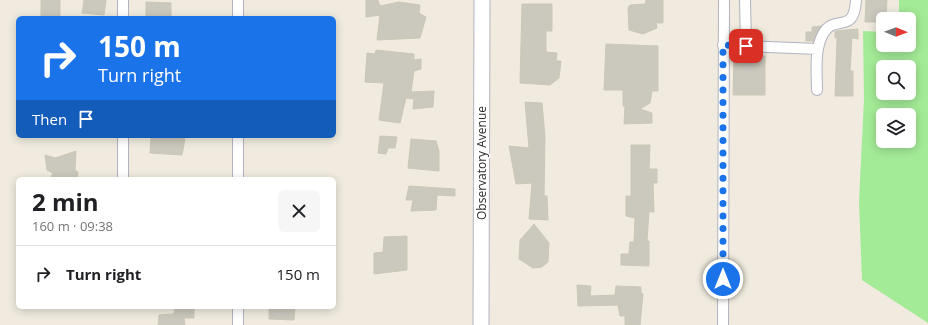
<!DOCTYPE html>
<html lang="en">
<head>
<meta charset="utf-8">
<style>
  :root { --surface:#fff; --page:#f6f6f6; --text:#202124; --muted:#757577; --line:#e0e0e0 }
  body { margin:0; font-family:"Open Sans",sans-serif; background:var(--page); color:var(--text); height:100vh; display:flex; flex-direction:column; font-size:15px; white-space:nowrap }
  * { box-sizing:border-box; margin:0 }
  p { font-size:13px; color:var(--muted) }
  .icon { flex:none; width:22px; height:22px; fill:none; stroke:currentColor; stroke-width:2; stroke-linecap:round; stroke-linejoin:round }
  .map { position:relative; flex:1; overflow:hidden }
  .details { position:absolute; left:16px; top:177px; width:320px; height:132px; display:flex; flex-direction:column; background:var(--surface); border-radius:6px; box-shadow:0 2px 10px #0003 }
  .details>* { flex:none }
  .top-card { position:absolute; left:16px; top:16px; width:320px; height:122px; border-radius:6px; box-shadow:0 2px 10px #0003; background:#1a73e8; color:#fff; overflow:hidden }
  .needle { width:26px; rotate:91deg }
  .buttons { position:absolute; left:876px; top:12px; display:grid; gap:8px }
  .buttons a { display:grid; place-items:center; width:40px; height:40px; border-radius:6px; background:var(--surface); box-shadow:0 2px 10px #0003; font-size:20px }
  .pin { position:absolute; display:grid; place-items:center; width:34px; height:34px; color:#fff; margin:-17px; border-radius:8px; box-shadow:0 2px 6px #0006 }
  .me { position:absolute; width:44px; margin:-22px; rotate:0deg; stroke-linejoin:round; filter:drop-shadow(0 0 3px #0008) }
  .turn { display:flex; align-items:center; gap:14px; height:84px; padding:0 16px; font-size:18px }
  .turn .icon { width:52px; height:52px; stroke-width:2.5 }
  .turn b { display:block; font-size:28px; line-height:34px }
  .then { display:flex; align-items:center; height:38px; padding:0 16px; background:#0003; gap:8px; font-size:15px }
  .round { display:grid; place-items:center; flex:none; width:42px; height:42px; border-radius:6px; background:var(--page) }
  .headline { display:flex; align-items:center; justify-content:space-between; height:68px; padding:0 16px }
  h1 { font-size:24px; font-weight:700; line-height:30px }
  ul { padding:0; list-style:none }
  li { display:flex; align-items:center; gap:12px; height:56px; padding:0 16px; border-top:1px solid var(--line) }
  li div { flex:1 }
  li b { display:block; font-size:15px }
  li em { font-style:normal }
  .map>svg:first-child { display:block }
  .green { fill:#a3eb96; fill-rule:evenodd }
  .building { fill:#cbc8be; stroke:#ccc8b7 }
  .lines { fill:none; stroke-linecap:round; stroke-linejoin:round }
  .street-casing { stroke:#b2b2c2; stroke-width:12 }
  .secondary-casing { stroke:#b2b2c2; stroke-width:17 }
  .street { stroke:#fff; stroke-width:10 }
  .secondary { stroke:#fff; stroke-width:15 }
  .route { stroke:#1a73e8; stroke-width:7; stroke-dasharray:0 12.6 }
  .labels { text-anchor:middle; stroke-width:3; stroke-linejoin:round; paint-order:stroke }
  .street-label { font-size:12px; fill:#2d2d2d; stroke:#fff }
</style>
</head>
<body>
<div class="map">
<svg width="928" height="325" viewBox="0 0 928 325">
  <rect width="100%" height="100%" fill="#f0ebde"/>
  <!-- green -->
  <path class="green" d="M899 0H928V323L862 280 859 201 864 99 863 31 883 32V45H909V19H899ZM883 67H909V93H883ZM883 115H909V141H883Z"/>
  <!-- building -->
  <path class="building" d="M41 0H60V18H41Z
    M84 0H106L104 15 82 13Z
    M366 0H378L380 6 399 2 420 5 419 13 426 17 420 38 377 40 380 15 366 17Z
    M646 0H663V23H656L657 28 643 34 629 30 628 8 630 5 645 4Z
    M866 0H887L886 19H883V22H865Z
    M146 2 171 3V18H146Z
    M522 4H552V31H546V52L557 53 556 61H561L559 78 550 85 520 83Z
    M821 26 813 42V41H806V32H812V27Z
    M858 29V39L852 38 850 71H853V96H835L837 38H835V31Z
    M606 44 658 46V91H652L650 103 640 109 652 113V123L624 124 625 106H623V90H604Z
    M376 50 414 54V60L421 59V69L414 71 411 92 434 91 433 107 413 109 414 99 406 98 400 123 379 120 384 83 365 82 367 53 375 54Z
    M734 55 765 56V95H733Z
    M525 102 542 103 545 137 544 196H547L548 220 529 219 532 183 516 184 509 146 529 148Z
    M166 136H179L185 139 182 155 150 153 151 137Z
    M380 136 397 137 395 148H388L386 154 378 153Z
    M411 139 436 141 439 151V171L408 168Z
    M631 145H650L649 169H657V183H653L654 212H649L647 241H649V266L621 265V254H629L630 242H634L635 218 626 216V196H631Z
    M76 151 75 170 78 172 77 179H50L53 173 47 170 45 155 55 158Z
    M409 186 455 189V196L437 195 436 210 411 211 413 200H406Z
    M534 224 549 243 548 262 542 267 533 268 519 259 520 240Z
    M407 236V270L374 274V253L383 252 384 237Z
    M577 285 591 286 590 296 615 295 616 286 641 287V293L643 294 640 325H625V316H620L618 305 578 306Z
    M175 307H194V318H184L185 325H158L159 315 174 314Z
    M269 307H295L294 320 269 319Z"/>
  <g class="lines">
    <!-- street casing -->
    <g class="street-casing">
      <path id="street" d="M123 0V18
        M745 0 746 46
        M238 18V0
        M723 45 818 49
        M817 90C817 73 814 50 823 34 834 13 854 36 856 0
        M123 136V179
        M238 179V136
        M238 325V307
        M723 325 724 0"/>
    </g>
    <!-- secondary casing -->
    <g class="secondary-casing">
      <path id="secondary" d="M481 325 482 0"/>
    </g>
    <!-- street -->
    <use href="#street" class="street"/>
    <!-- secondary -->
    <use href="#secondary" class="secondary"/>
  </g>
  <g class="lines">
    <!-- route -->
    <path class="route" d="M723 279V45L746 46"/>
  </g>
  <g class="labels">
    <!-- street labels -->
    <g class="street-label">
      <text transform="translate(482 163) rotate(-90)" y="4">Observatory Avenue</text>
    </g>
  </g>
</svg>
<div class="buttons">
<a><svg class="needle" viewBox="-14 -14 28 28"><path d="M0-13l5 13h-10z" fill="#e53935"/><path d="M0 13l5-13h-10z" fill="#757577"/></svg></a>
<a><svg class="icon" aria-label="search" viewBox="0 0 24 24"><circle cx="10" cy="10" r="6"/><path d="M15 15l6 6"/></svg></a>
<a><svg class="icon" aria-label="layers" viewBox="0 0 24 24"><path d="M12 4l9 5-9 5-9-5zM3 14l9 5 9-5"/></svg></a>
</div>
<div class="pin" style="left:746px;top:46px;background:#d93025"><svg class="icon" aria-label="arrive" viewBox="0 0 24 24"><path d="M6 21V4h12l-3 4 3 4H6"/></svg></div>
<svg class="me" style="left:723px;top:279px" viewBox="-20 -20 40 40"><circle r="17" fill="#1a73e8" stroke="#fff" stroke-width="3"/><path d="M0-11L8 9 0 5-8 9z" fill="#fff"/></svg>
<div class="top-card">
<div class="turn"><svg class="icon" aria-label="right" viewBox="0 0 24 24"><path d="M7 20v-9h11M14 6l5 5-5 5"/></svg><div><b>150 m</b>Turn right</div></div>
<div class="then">Then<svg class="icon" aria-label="arrive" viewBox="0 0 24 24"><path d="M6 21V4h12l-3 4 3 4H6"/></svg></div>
</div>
<section class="details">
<div class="headline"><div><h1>2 min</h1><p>160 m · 09:38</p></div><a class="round"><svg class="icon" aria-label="close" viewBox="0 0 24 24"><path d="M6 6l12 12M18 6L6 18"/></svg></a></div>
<ul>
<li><svg class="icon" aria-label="right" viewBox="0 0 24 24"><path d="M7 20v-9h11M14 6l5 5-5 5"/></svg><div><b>Turn right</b></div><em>150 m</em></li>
</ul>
</section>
</div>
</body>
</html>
